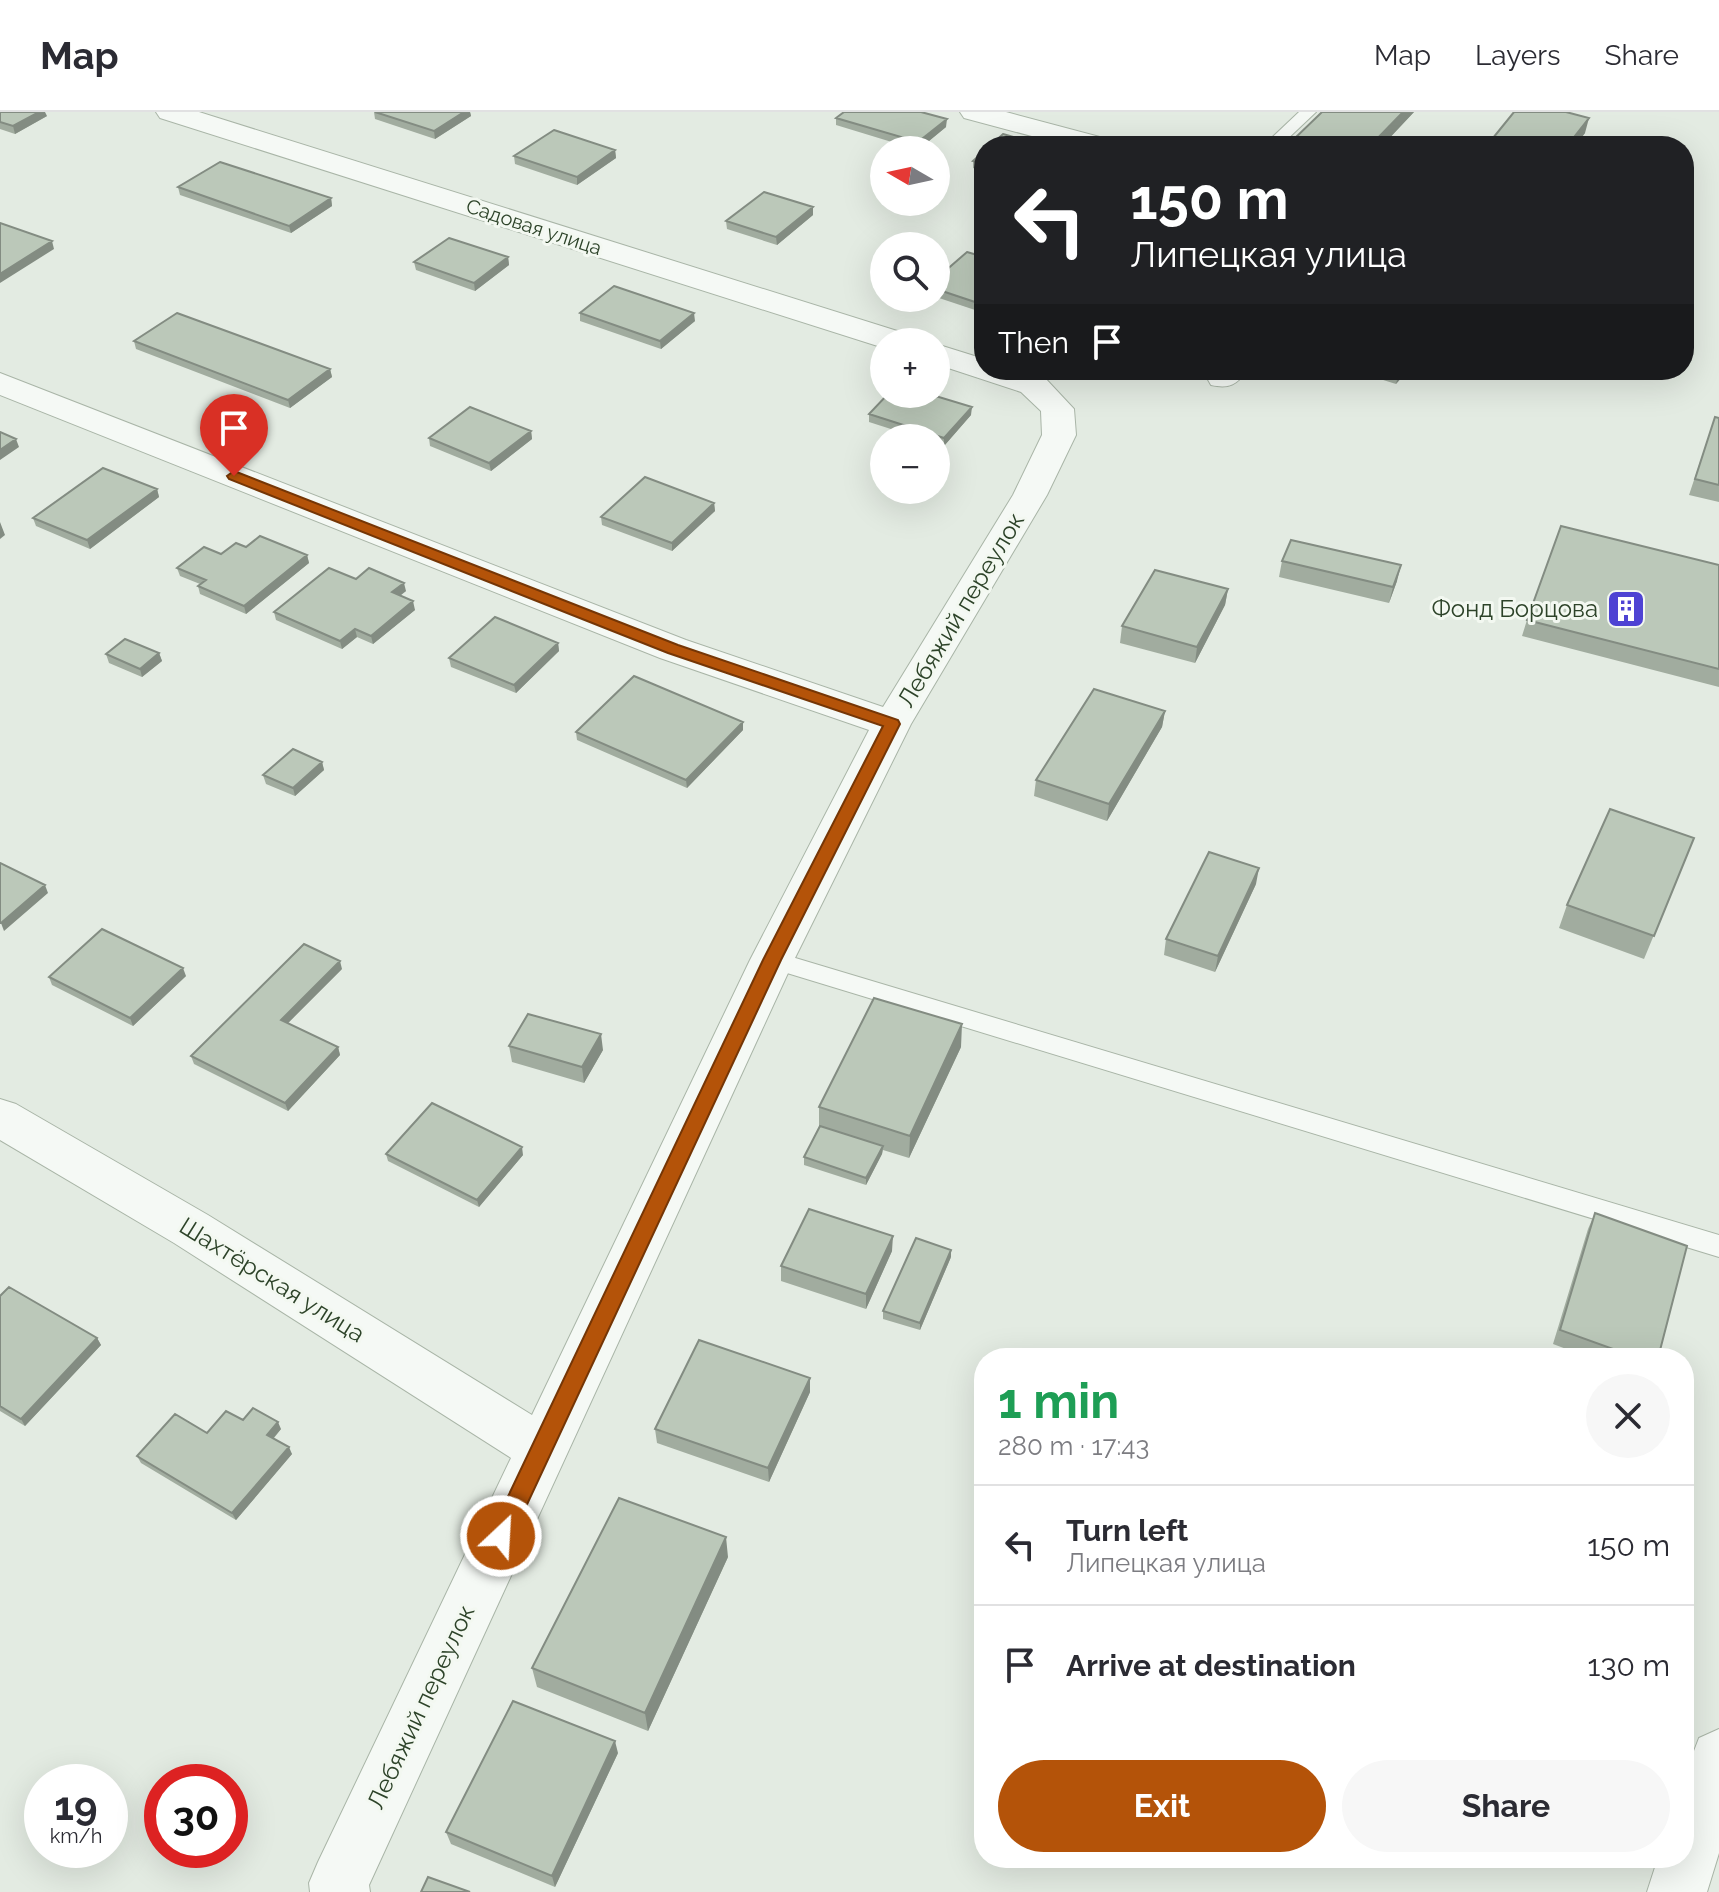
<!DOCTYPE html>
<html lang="en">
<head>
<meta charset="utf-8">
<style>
  :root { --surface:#fff; --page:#f7f7f7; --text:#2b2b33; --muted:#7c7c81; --line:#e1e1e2; --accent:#b45309 }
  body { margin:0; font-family:Raleway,sans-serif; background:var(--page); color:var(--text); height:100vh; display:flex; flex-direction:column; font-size:30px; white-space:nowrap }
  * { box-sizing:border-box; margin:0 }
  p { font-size:26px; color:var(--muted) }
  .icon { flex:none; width:44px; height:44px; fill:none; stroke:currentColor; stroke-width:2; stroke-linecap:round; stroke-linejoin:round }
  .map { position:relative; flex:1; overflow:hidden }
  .panel { position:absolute; left:974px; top:1236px; width:720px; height:520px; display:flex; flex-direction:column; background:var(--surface); border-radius:32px; box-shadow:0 8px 32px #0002 }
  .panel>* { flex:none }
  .top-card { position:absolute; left:974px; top:24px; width:720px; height:244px; border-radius:32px; box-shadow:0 8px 32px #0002; background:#202124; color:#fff; overflow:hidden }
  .needle { width:52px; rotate:279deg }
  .fabs { position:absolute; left:870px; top:24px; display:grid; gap:16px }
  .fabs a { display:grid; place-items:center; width:80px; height:80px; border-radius:50%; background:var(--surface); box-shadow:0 8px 32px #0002; font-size:40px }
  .speed { position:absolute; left:24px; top:1652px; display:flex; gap:16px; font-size:40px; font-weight:700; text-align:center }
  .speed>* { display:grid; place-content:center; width:104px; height:104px; border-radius:50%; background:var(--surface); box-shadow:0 8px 32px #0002; line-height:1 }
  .speed small { font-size:20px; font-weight:400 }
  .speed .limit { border:12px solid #d22; background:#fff; color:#111 }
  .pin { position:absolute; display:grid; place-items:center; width:68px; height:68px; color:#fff; margin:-82px -34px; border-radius:50% 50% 50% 0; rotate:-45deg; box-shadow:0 0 8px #0007 }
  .pin .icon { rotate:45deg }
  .me { position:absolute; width:88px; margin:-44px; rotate:25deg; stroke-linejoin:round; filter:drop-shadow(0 0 6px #0008) }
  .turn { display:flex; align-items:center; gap:28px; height:168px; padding:0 24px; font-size:36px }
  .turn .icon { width:104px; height:104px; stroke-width:2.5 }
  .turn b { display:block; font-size:56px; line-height:68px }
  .then { display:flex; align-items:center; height:76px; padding:0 24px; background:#0003; gap:16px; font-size:30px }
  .round { display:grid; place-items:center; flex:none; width:84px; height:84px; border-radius:42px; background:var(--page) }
  .head { display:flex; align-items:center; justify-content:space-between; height:136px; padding:0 24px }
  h1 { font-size:48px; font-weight:700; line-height:60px; color:#1e9e55 }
  .button { display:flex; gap:16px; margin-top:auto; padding:16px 24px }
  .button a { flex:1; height:92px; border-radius:48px; background:var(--accent); color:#fff; font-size:32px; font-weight:700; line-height:92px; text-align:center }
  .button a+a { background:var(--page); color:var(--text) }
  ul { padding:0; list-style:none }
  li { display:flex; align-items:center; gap:24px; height:120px; padding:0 24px; border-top:2px solid var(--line) }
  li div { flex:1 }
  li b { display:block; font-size:30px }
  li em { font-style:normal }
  header { display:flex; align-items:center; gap:48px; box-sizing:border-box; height:112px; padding:0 40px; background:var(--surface); border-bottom:2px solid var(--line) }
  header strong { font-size:38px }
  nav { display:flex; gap:44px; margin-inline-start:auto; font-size:28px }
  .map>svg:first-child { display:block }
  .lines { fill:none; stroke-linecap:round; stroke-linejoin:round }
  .service-casing { stroke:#a9b5a7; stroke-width:2 }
  .minor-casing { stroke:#a9b5a7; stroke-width:2 }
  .service { fill:#f5f9f5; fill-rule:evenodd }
  .minor { fill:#f5f9f5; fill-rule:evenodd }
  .wall { fill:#a1ac9f }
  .shaded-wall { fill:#838c82 }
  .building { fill:#bbc8b9; stroke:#838c82; stroke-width:2 }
  .route { fill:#b45309; stroke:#753606; stroke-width:2 }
  .labels { text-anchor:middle; stroke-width:6; stroke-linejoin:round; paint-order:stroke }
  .far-street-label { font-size:20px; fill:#2d4329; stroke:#f3f8f1 }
  .poi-label { font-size:24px; fill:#2d4329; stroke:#f3f8f1; text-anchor:end }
  .street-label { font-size:24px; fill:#2d4329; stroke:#f3f8f1 }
</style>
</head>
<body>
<header>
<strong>Map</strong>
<nav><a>Map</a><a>Layers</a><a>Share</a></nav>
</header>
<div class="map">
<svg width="1719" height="1780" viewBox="0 0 1719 1780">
  <rect width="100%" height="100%" fill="#e3ebe2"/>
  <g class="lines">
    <!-- service casing -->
    <g class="service-casing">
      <path id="service" d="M1299 0H1316L1280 34H1263Z
        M772 839 1719 1123V1145L764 854 760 848 764 842Z"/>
    </g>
    <!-- minor casing -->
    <g class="minor-casing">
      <path id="minor" d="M156 0H199L910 223 915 230H884V236L160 6Z
        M960 0H1006L1111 28 1115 34H1069L964 6Z
        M936 232 984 247V258H1020L1045 266 1074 297 1076 323 1047 383 911 612 794 848 369 1773 370 1780H310L309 1771 318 1750 511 1346 174 1131 0 1028V987L16 992 208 1103 532 1303 750 848 869 618 660 546 0 283V261L686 528 883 595 1013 383 1042 323 1041 299 1021 280 936 252Z
        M1213 258H1247C1237 273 1229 277 1211 273L1207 266Z
        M1719 1617V1741L1707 1780H1647L1658 1746H1684V1665L1699 1626Z"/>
    </g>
    <!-- service -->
    <use href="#service" class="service"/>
    <!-- minor -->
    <use href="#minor" class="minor"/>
  </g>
  <!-- wall -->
  <path class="wall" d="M0 0 47 4 15 22 0 17Z
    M374 0H470L471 4 435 27 375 7Z
    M1322 0H1414L1382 34H1293L1294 27Z
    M836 6 946 15 918 38 836 13Z
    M1585 21 1575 34H1491L1493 26Z
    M615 38 616 46 577 73 515 52 514 44Z
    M984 39V60L973 56V49Z
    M178 75 331 86 332 94 291 121 180 83Z
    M813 103 777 133 727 117 726 109Z
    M508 145 509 153 475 179 416 158 414 150Z
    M984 145V201L936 185V167Z
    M580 201 695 209 661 237 580 209Z
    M134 229 330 257 332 265 290 296 136 237Z
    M1351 258H1408L1396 272Z
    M869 302 971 303 944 334 936 331V326H919L869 310Z
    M1715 305 1719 306V390L1689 383Z
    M531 319 532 327 491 359 430 334 429 326Z
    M157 377 159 385 90 437 36 414 33 406Z
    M714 391 715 399 672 439 602 413 601 405Z
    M246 435 307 443 309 451 246 502 200 482 198 474 200 472 180 464 177 456Z
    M1282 449 1397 469 1389 491 1279 465Z
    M1719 453V575L1522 524 1527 508Z
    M356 467 406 479 400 484 415 498 373 532 357 525 342 537 276 508 274 500Z
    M1228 477 1225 493 1195 551 1120 531 1122 514Z
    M558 531 559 539 516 581 451 555 449 546Z
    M159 541 162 549 142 565 109 551 106 542Z
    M1165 599 1162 615 1107 709 1034 684 1036 668Z
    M743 610V618L687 676 577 628 576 620Z
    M322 650 324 658 295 684 266 672 263 663Z
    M1694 726 1644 847 1559 816 1567 793Z
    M1256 772 1215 860 1164 843 1166 827Z
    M342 857 288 911 338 935 340 943 288 999 194 952 191 944Z
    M186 864 133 914 52 873 49 865Z
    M509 934 603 938 584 971 512 950Z
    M961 935 909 1046 883 1038 882 1042 866 1073 804 1053V1045L819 1015V995Z
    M386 1042 523 1043 479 1095 388 1049Z
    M1595 1101 1658 1246H1590L1553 1232 1588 1117Z
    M892 1139 866 1197 781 1169V1154Z
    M951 1145 920 1218 883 1207V1199Z
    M0 1184 97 1226 101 1233 25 1314 0 1299Z
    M810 1266V1280L769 1370 657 1331 655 1317Z
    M243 1308 281 1317 274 1326 292 1342 236 1408 141 1351 137 1344Z
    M728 1445 648 1619 537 1575 532 1556Z
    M618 1641 555 1775 451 1732 446 1720Z"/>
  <!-- shaded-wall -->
  <path class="shaded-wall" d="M39 0H45L47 4 15 22 13 14Z
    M464 0H470L471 4 435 27 434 19Z
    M1403 0H1414L1382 34H1370Z
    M1589 6 1585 21 1575 34H1567Z
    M947 7 946 15 918 38V30Z
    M615 38 616 46 577 73V65Z
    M331 86 332 94 291 121 289 114Z
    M813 95V103L777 133 776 125Z
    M52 129 54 137 0 171V162Z
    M508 145 509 153 475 179 474 171Z
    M694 201 695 209 661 237 660 229Z
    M330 257 332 265 290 296 288 288Z
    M1403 258H1408L1396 272 1398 264Z
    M972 295 971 303 944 334V326Z
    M531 319 532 327 491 359 489 351Z
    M16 327 19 335 0 348V338Z
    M157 377 159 385 90 437 87 428Z
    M714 391 715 399 672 439V431Z
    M0 410 5 423 0 427Z
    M307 443 309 451 246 502 244 494Z
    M1401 453 1397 469 1389 491 1393 475Z
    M404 471 406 479 394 488 392 480Z
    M1228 477 1225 493 1195 551 1197 535Z
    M413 489 415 498 373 532 371 524Z
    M355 517 357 525 342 537 340 529Z
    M558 531 559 539 516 581 514 573Z
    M159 541 162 549 142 565 140 557Z
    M1165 599 1162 615 1107 709 1109 692Z
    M743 610V618L687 676 686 668Z
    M322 650 324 658 295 684 293 676Z
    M1259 756 1256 772 1215 860 1218 844Z
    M45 773 48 781 4 819 1 811Z
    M340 849 342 857 283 916 281 908Z
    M183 856 186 864 133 914 130 906Z
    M962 912 961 935 909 1046 910 1024Z
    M601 922 603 938 584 971 582 955Z
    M338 935 340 943 288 999 285 991Z
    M883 1034 882 1042 866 1073V1066Z
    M522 1035 523 1043 479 1095 477 1088Z
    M893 1124 892 1139 866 1197V1182Z
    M951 1138V1145L920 1218V1211Z
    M97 1226 101 1233 25 1314 21 1307Z
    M810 1266V1280L769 1370 768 1356Z
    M278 1310 281 1317 270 1330 267 1323Z
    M289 1335 292 1342 236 1408 232 1401Z
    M726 1425 728 1445 648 1619 645 1601Z
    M615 1629 618 1641 555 1775 552 1764Z"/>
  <!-- building -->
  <path class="building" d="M0 0H39L13 14 0 10Z
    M375 0H464L434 19Z
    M844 0H921L947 7 918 30 836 6Z
    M1322 0H1403L1370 34H1316L1294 27Z
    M1514 0H1566L1589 6 1567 34H1523L1493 26Z
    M554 18 615 38 577 65 514 44Z
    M1003 22 1046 34H990Z
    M984 39V52L973 49Z
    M220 50 331 86 289 114 178 75Z
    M764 80 813 95 776 125 726 109Z
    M0 111 52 129 0 162Z
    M449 126 508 145 474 171 414 150Z
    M967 140 984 145V193L936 177V167Z
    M614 174 694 201 660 229 580 201Z
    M177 201 330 257 288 288 134 229Z
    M1378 258H1403L1398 264Z
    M888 282H929L972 295 944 326 869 302Z
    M470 295 531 319 489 351 429 326Z
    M1715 305 1719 306V373L1695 367Z
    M0 320 16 327 0 338Z
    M103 356 157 377 87 428 33 406Z
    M645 365 714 391 672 431 601 405Z
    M1561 414 1719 453V557L1527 508Z
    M260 424 307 443 244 494 198 474 206 468 177 456 204 435 221 442 236 431 246 435Z
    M1291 428 1401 453 1393 475 1282 449Z
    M329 456 356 467 369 456 404 471 392 480 413 489 371 524 355 517 340 529 274 500Z
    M1155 458 1228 477 1197 535 1122 514Z
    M495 505 558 531 514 573 449 546Z
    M125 527 159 541 140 557 106 542Z
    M634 564 743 610 686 668 576 620Z
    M1094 577 1165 599 1109 692 1036 668Z
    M293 637 322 650 293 676 263 663Z
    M1610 697 1694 726 1654 824 1567 793Z
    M1209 740 1259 756 1218 844 1166 827Z
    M0 751 45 773 1 811H0Z
    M102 817 183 856 130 906 49 865Z
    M304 832 340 849 281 908 338 935 285 991 191 944Z
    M874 886 962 912 910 1024 819 995Z
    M528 902 601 922 582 955 509 934Z
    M432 991 522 1035 477 1088 386 1042Z
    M820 1014 883 1034 866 1066 804 1045Z
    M809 1097 893 1124 866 1182 781 1154Z
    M1595 1101 1687 1134 1658 1246H1638L1560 1218Z
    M916 1126 951 1138 920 1211 883 1199Z
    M9 1175 97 1226 21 1307 0 1294V1184Z
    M699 1228 810 1266 768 1356 655 1317Z
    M253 1296 278 1310 267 1323 289 1335 232 1401 137 1344 175 1302 207 1321 226 1299 243 1308Z
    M619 1386 726 1425 645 1601 532 1556Z
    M513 1589 615 1629 552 1764 446 1720Z
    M428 1765 470 1780H421Z"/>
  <!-- route -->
  <path class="route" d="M234 359 678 533 898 608 900 612 781 848 509 1431 501 1434 493 1431 490 1424 493 1416 763 848 883 614 668 541 229 367 227 364Z"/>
  <!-- icons -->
  <defs>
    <g id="building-square" transform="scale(2)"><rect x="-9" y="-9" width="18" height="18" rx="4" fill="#4e43d3" stroke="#f3f8f1"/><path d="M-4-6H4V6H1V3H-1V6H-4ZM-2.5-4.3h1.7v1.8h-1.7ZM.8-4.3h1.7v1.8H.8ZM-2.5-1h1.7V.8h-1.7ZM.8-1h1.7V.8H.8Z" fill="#fff"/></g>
  </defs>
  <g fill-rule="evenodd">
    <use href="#building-square" x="1626" y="497"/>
  </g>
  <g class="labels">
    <!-- far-street labels -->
    <g class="far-street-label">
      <text transform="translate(534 115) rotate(18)" y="7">Садовая улица</text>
    </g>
    <!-- poi labels -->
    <g class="poi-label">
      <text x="1598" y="505">Фонд Борцова</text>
    </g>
    <!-- street labels -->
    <g class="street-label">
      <text transform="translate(961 498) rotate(-59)" y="8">Лебяжий переулок</text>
      <text transform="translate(272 1168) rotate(32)" y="8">Шахтёрская улица</text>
      <text transform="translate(421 1595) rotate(-65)" y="8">Лебяжий переулок</text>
    </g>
  </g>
</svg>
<div class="fabs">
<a><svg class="needle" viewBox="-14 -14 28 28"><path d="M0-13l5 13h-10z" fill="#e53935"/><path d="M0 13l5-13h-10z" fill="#7c7c81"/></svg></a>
<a><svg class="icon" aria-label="search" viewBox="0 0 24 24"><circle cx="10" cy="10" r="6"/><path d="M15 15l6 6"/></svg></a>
<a>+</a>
<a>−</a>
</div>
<div class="speed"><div>19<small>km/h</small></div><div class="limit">30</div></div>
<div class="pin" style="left:234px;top:364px;background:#d93025"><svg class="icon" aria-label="arrive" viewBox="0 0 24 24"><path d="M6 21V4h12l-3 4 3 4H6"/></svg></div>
<svg class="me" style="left:501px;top:1424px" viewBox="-20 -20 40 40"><circle r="17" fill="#b45309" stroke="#fff" stroke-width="3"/><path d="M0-11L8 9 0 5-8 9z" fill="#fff"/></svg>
<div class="top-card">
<div class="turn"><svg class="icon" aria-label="left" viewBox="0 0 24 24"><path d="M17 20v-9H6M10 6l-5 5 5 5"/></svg><div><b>150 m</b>Липецкая улица</div></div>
<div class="then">Then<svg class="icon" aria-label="arrive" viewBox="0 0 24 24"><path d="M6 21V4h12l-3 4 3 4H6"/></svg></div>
</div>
<section class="panel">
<div class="head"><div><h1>1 min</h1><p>280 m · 17:43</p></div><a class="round"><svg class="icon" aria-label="close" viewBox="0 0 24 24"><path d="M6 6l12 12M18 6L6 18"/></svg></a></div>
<ul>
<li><svg class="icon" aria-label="left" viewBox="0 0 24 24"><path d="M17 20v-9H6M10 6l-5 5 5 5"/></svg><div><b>Turn left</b><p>Липецкая улица</p></div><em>150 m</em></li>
<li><svg class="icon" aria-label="arrive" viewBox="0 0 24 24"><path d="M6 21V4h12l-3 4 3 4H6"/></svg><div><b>Arrive at destination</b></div><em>130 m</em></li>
</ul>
<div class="button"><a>Exit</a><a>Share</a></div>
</section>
</div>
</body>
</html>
